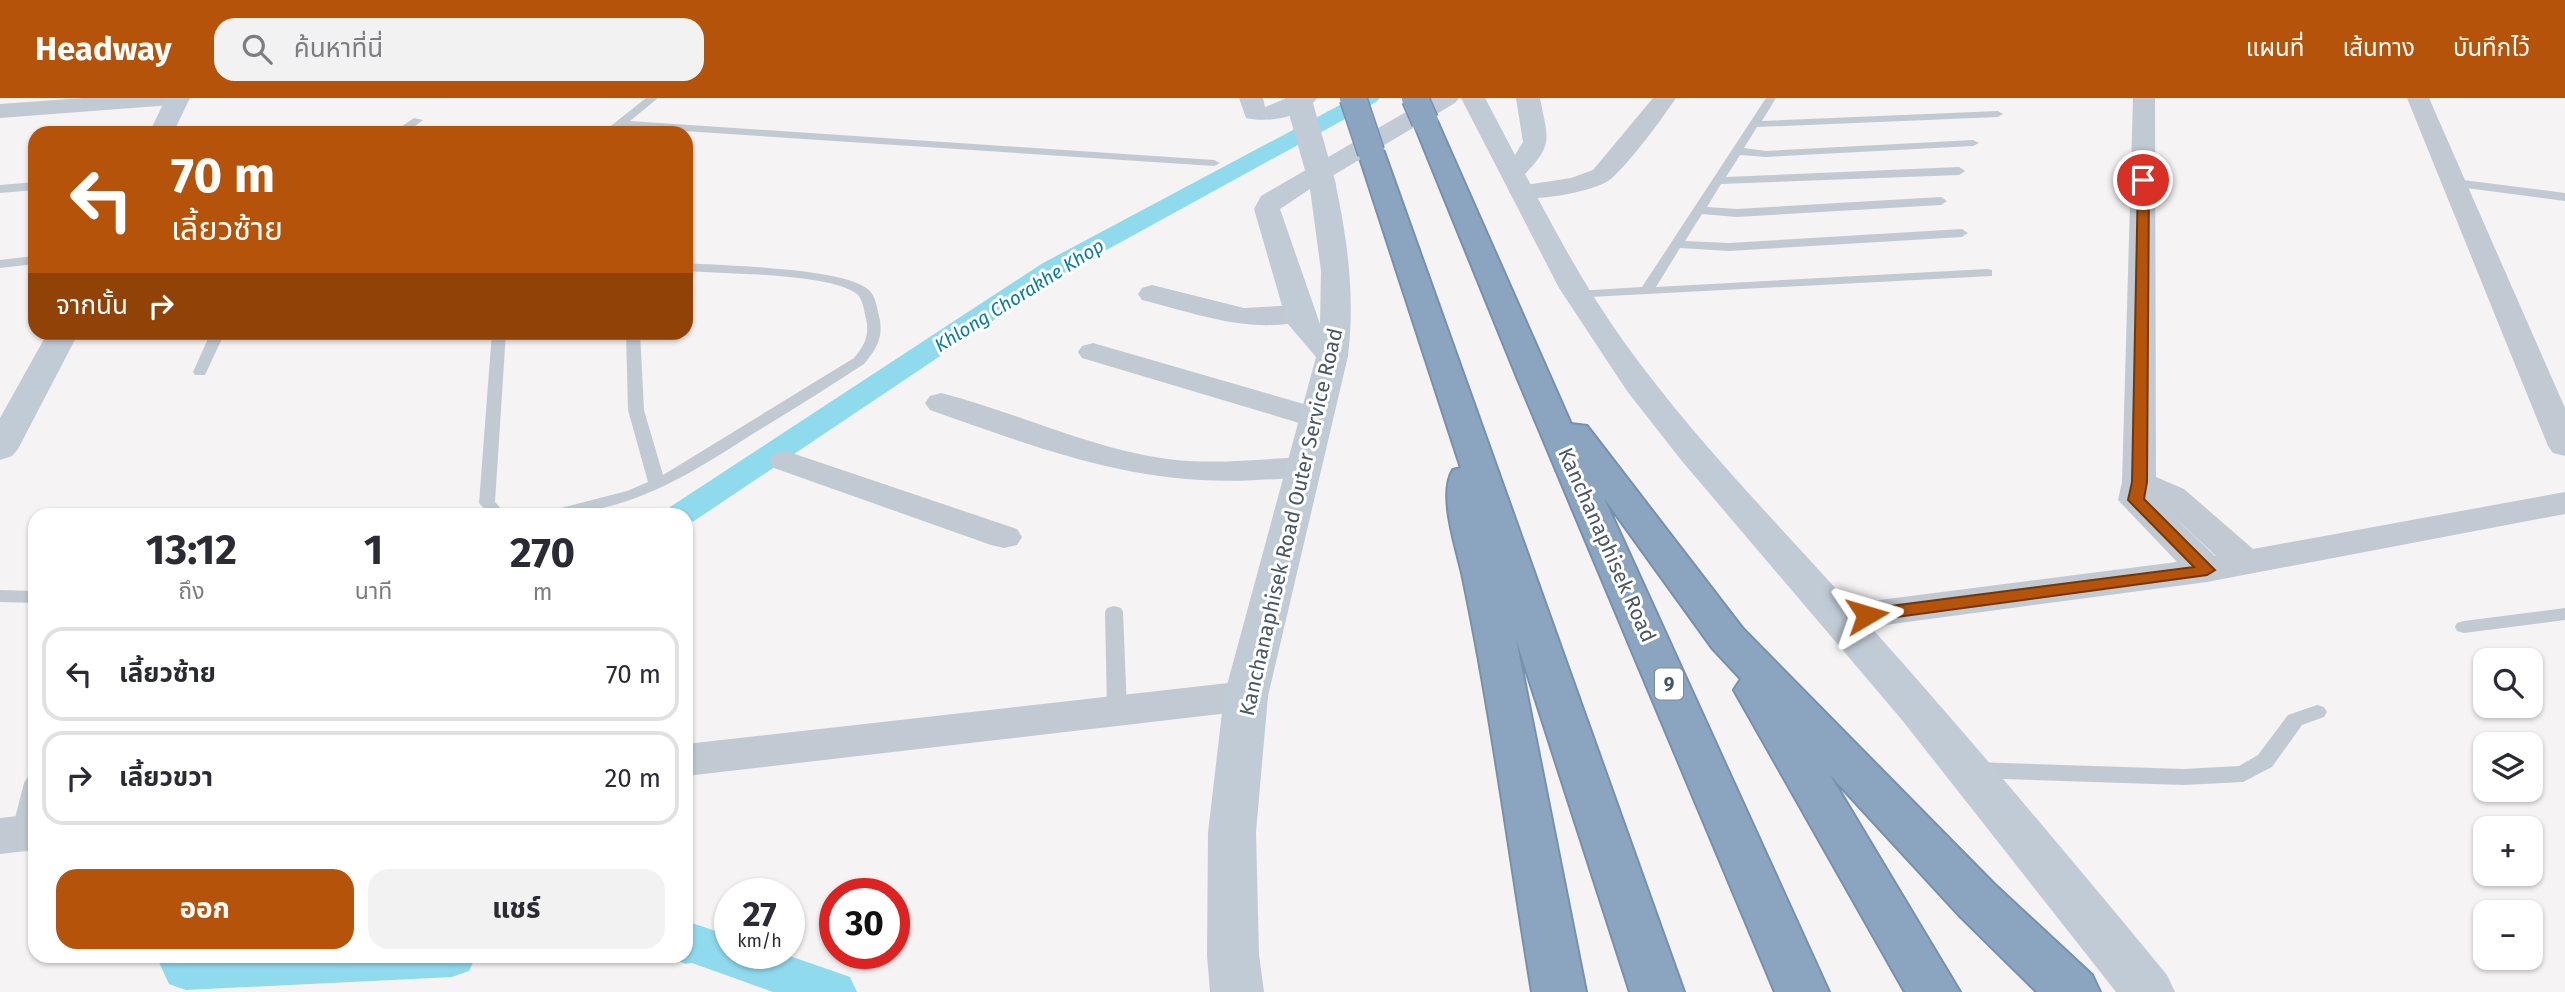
<!DOCTYPE html>
<html lang="th">
<head>
<meta charset="utf-8">
<style>
  :root { --surface:#fff; --page:#f2f2f3; --text:#2b2b33; --muted:#7c7c81; --line:#e1e1e2; --accent:#b45309 }
  body { margin:0; font-family:"Fira Sans","Noto Sans Thai",sans-serif; background:var(--page); color:var(--text); height:100vh; display:flex; flex-direction:column; font-size:26px; white-space:nowrap }
  * { box-sizing:border-box; margin:0 }
  p { font-size:23px; color:var(--muted) }
  .icon { flex:none; width:38px; height:38px; fill:none; stroke:currentColor; stroke-width:2; stroke-linecap:round; stroke-linejoin:round }
  .map { position:relative; flex:1; overflow:hidden }
  .details { position:absolute; left:28px; top:410px; width:665px; height:455px; display:flex; flex-direction:column; background:var(--surface); border-radius:21px; box-shadow:0 2px 5px #0004 }
  .details>* { flex:none }
  .guide { position:absolute; left:28px; top:28px; width:665px; height:214px; border-radius:21px; box-shadow:0 2px 5px #0004; background:#b45309; color:#fff; overflow:hidden }
  .buttons { position:absolute; left:2473px; top:550px; display:grid; gap:14px }
  .buttons a { display:grid; place-items:center; width:70px; height:70px; border-radius:14px; background:var(--surface); box-shadow:0 2px 5px #0004; font-size:35px }
  .speed { position:absolute; left:714px; top:780px; display:flex; gap:14px; font-size:35px; font-weight:700; text-align:center }
  .speed>* { display:grid; place-content:center; width:91px; height:91px; border-radius:50%; background:var(--surface); box-shadow:0 2px 5px #0004; line-height:1 }
  .speed small { font-size:18px; font-weight:400 }
  .speed .limit { border:10px solid #d22; background:#fff; color:#111 }
  .pin { position:absolute; display:grid; place-items:center; width:60px; height:60px; color:#fff; margin:-30px; border:4px solid #fff; border-radius:50%; box-shadow:0 2px 7px #0007 }
  .me { position:absolute; width:77px; margin:-38px; rotate:83deg; stroke-linejoin:round; filter:drop-shadow(0 0 5px #0008) }
  .turn { display:flex; align-items:center; gap:24px; height:147px; padding:0 28px; font-size:32px }
  .turn .icon { width:91px; height:91px; stroke-width:2.5 }
  .turn b { display:block; font-size:49px; line-height:60px }
  .then { display:flex; align-items:center; height:66px; padding:0 28px; background:#0003; gap:14px; font-size:26px }
  .eta { display:flex; justify-content:space-evenly; align-items:center; height:119px; text-align:center }
  .eta b { font-size:42px; font-weight:700; line-height:49px }
  .action { display:flex; gap:14px; margin-top:auto; padding:14px 28px }
  .action a { flex:1; height:80px; border-radius:21px; background:var(--accent); color:#fff; font-size:28px; font-weight:700; line-height:80px; text-align:center }
  .action a+a { background:var(--page); color:var(--text) }
  ul { padding:0; list-style:none }
  li { display:flex; align-items:center; gap:21px; height:94px; margin:0 14px 10px; padding:0 14px; border:4px solid var(--line); border-radius:21px }
  li div { flex:1 }
  li b { display:block; font-size:26px }
  li em { font-style:normal }
  header { display:flex; align-items:center; gap:42px; box-sizing:border-box; height:98px; padding:0 35px; background:var(--accent); color:#fff }
  header strong { font-size:33px }
  nav { display:flex; gap:38px; margin-inline-start:auto; font-size:24px }
  .search { width:490px; height:63px; background:var(--page); display:flex; align-items:center; gap:18px; box-sizing:border-box; padding:0 24px; border-radius:21px; color:var(--muted); font-size:26px }
  .map>svg:first-child { display:block }
  .lines { fill:none; stroke-linecap:round; stroke-linejoin:round }
  .canal { fill:#90daee; fill-rule:evenodd }
  .highway-casing { stroke:#7690ad; stroke-width:4 }
  .lane { fill:#c1cad2; fill-rule:evenodd }
  .street { fill:#c1cad2; fill-rule:evenodd }
  .secondary { fill:#c1cbd6; fill-rule:evenodd }
  .highway { fill:#8ba5c1; fill-rule:evenodd }
  .highway-bridge-casing { stroke:#7690ad; stroke-width:29; stroke-linecap:butt }
  .secondary-bridge { stroke:#c1cbd6; stroke-width:26 }
  .highway-bridge { stroke:#8ba5c1; stroke-width:26 }
  .route { fill:#b45309; stroke:#753606; stroke-width:2 }
  .labels { text-anchor:middle; stroke-width:6; stroke-linejoin:round; paint-order:stroke }
  .far-water-label { font-size:19px; font-style:italic; fill:#0c7c9b; stroke:#fff }
  .shield { fill:#fff; stroke:#808990; stroke-width:2 }
  .shield-label { font-size:19px; font-weight:bold; fill:#4a5661 }
  .street-label { font-size:21px; fill:#4a5661; stroke:#fff }
</style>
</head>
<body>
<header>
<strong>Headway</strong>
<div class="search"><svg class="icon" aria-label="search" viewBox="0 0 24 24"><circle cx="10" cy="10" r="6"/><path d="M15 15l6 6"/></svg>ค้นหาที่นี่</div>
<nav><a>แผนที่</a><a>เส้นทาง</a><a>บันทึกไว้</a></nav>
</header>
<div class="map">
<svg width="2565" height="894" viewBox="0 0 2565 894">
  <rect width="100%" height="100%" fill="#f5f3f3"/>
  <g class="lines">
    <!-- canal -->
    <path class="canal" d="M1353 0H1380L1376 4 1061 177 694 423 686 425V416H665L670 409 1043 165Z
      M692 825 730 838V856H784L850 879 857 894H773L692 865 686 866 669 860 668 858H686V826Z
      M156 858H476L469 873 452 879 186 892 169 886Z"/>
    <!-- highway casing -->
    <g class="highway-casing">
      <path id="highway" d="M1425 16 1433 18 1437 23 1571 326 1587 328 1743 531 1994 786 2092 877 2100 894H2037L1958 816 1830 677 1960 894H1905L1734 592 1741 581 1713 551 1604 400 1829 894H1775L1517 279 1413 23 1417 18Z
        M1371 46 1380 49 1384 54 1684 894H1630L1516 541 1586 894H1532C1509 755 1491 613 1462 475 1456 449 1438 395 1453 372L1461 370 1358 54 1362 49Z"/>
    </g>
    <!-- lane -->
    <path class="lane" d="M646 0H658L630 23 1214 62 1220 65 1214 68 622 29 615 35H602Z
      M1766 0H1776L1762 23 1998 13 2003 16 1998 19 1757 29 1744 50 1766 53 1973 42 1979 45 1973 48 1766 59 1740 57 1726 79 1959 69 1965 73 1959 77 1721 86 1707 109 1737 111 1941 99 1947 103 1941 107 1737 119 1702 116 1685 143 1729 145 1962 131 1968 135 1962 139 1729 153 1680 150 1656 189 1987 171 1992 172V178L1571 200V194L1576 193 1642 189Z
      M414 20 423 22 406 35H392Z
      M2455 81 2565 95V103L2451 88 2449 85Z
      M35 84V92L0 95V87Z
      M34 158 35 166 0 170V162Z
      M686 165C721 168 848 169 870 193 876 200 877 210 879 218 884 238 877 251 864 266 827 290 789 314 751 337 689 377 627 416 551 416L553 412 627 393 648 384 628 312 626 234H640L644 312 663 377 854 260C864 248 870 237 866 221 864 213 863 201 857 196 829 175 723 176 686 173Z
      M211 234H225L205 277H195L193 274Z
      M492 234H506L495 404 506 416H489L479 405Z
      M0 492 35 493V505L0 504Z
      M1114 508 1121 510 1123 514 1127 612 1124 617 1117 619 1110 617 1107 612 1105 514 1107 510Z
      M2565 510V522L2464 535 2457 533 2455 529 2457 525 2464 523Z
      M2317 607 2324 609 2327 614 2324 619 2302 627 2272 669 2243 684 2184 687 1974 680 1967 678 1963 672 1967 666 1974 664 2184 671 2239 668 2258 657 2288 617Z
      M35 677V728L30 742 22 745 14 742 11 736 24 685 28 679Z"/>
    <!-- street -->
    <path class="street" d="M83 0H183L180 5 172 7 0 20V6Z
      M1653 0H1676C1661 22 1631 63 1612 80 1597 94 1533 104 1513 99L1509 94 1513 89 1571 80 1593 72Z
      M2133 0H2155L2156 379 2184 391 2253 451 2565 394V416L2207 484 1840 533 1826 529 1820 520 1826 511 1840 507 2177 464 2118 402 2122 384ZM2170 415 2216 458H2215Z
      M2407 0H2429L2565 310V358L2553 355 2548 348Z
      M1152 187 1244 210 1299 207 1309 210 1314 216 1309 222C1251 237 1198 216 1142 202L1138 196 1142 190Z
      M1093 245 1328 313 1332 320 1328 327 1316 330 1082 260 1078 254 1082 248Z
      M941 295C1020 315 1094 353 1176 362 1219 366 1262 361 1304 359L1316 362 1321 369 1316 376C1297 381 1277 381 1257 382 1137 389 1041 351 930 312L925 305 930 298Z
      M786 353 1017 431 1022 439 1017 447 1004 450 991 447 774 370 769 363 774 356Z
      M1246 583 1261 587 1267 598 1261 609 1246 613 686 678V646Z
      M35 716V752L0 756V720Z"/>
    <!-- secondary -->
    <path class="secondary" d="M166 0H190L173 35H149Z
      M1239 0H1263L1265 9 1287 0H1317C1303 20 1267 25 1246 20Z
      M1430 0H1459L1455 5 1327 81 1336 88C1348 145 1355 200 1348 258L1268 598 1256 734 1259 857 1264 894H1210L1207 857 1208 734 1224 598 1316 259 1287 225 1254 111 1261 98ZM1310 91 1321 173 1320 226 1280 111Z
      M1461 0H1485L1515 57 1523 44 1516 0H1540C1547 39 1555 45 1525 76 1555 133 1586 191 1624 244 1699 348 1791 439 1876 535 1976 647 2072 762 2167 877L2175 894H2116L1902 622 1681 362 1627 293 1559 190Z
      M48 234H79L18 351 12 358 0 362V320Z"/>
    <!-- highway -->
    <use href="#highway" class="highway"/>
    <!-- highway-bridge casing -->
    <g class="highway-bridge-casing">
      <path id="highway-bridge" d="M1353 0 1371 54
        M1415 0 1425 23"/>
    </g>
    <!-- secondary-bridge -->
    <path class="secondary-bridge" d="M1298 0 1323 88"/>
    <!-- highway-bridge -->
    <use href="#highway-bridge" class="highway-bridge"/>
  </g>
  <!-- route -->
  <path class="route" d="M2143 79 2149 82 2147 384 2144 401 2215 472 2207 477 1867 523 1861 521 1858 517 1867 511 2194 469 2128 402 2132 384 2138 82Z"/>
  <g class="labels">
    <!-- far-water labels -->
    <g class="far-water-label">
      <text transform="translate(1019 197) rotate(-32)" y="7">Khlong Chorakhe Khop</text>
    </g>
    <!-- shield labels -->
    <rect class="shield" x="1655" y="570.5" width="28" height="31" rx="5"/>
    <g class="shield-label">
      <text x="1669" y="593">9</text>
    </g>
    <!-- street labels -->
    <g class="street-label">
      <text transform="translate(1291 424) rotate(-77)" y="7">Kanchanaphisek Road Outer Service Road</text>
      <text transform="translate(1607 447) rotate(66)" y="7">Kanchanaphisek Road</text>
    </g>
  </g>
</svg>
<div class="buttons">
<a><svg class="icon" aria-label="search" viewBox="0 0 24 24"><circle cx="10" cy="10" r="6"/><path d="M15 15l6 6"/></svg></a>
<a><svg class="icon" aria-label="layers" viewBox="0 0 24 24"><path d="M12 4l9 5-9 5-9-5zM3 14l9 5 9-5"/></svg></a>
<a>+</a>
<a>−</a>
</div>
<div class="speed"><div>27<small>km/h</small></div><div class="limit">30</div></div>
<div class="pin" style="left:2143px;top:82px;background:#d93025"><svg class="icon" aria-label="arrive" viewBox="0 0 24 24"><path d="M6 21V4h12l-3 4 3 4H6"/></svg></div>
<svg class="me" style="left:1867px;top:517px" viewBox="-20 -20 40 40"><path d="M0-17L14 15 0 8-14 15z" fill="#b45309" stroke="#fff" stroke-width="4"/></svg>
<div class="guide">
<div class="turn"><svg class="icon" aria-label="left" viewBox="0 0 24 24"><path d="M17 20v-9H6M10 6l-5 5 5 5"/></svg><div><b>70 m</b>เลี้ยวซ้าย</div></div>
<div class="then">จากนั้น<svg class="icon" aria-label="right" viewBox="0 0 24 24"><path d="M7 20v-9h11M14 6l5 5-5 5"/></svg></div>
</div>
<section class="details">
<div class="eta">
<div><b>13:12</b><p>ถึง</p></div>
<div><b>1</b><p>นาที</p></div>
<div><b>270</b><p>m</p></div>
</div>
<ul>
<li><svg class="icon" aria-label="left" viewBox="0 0 24 24"><path d="M17 20v-9H6M10 6l-5 5 5 5"/></svg><div><b>เลี้ยวซ้าย</b></div><em>70 m</em></li>
<li><svg class="icon" aria-label="right" viewBox="0 0 24 24"><path d="M7 20v-9h11M14 6l5 5-5 5"/></svg><div><b>เลี้ยวขวา</b></div><em>20 m</em></li>
</ul>
<div class="action"><a>ออก</a><a>แชร์</a></div>
</section>
</div>
</body>
</html>
